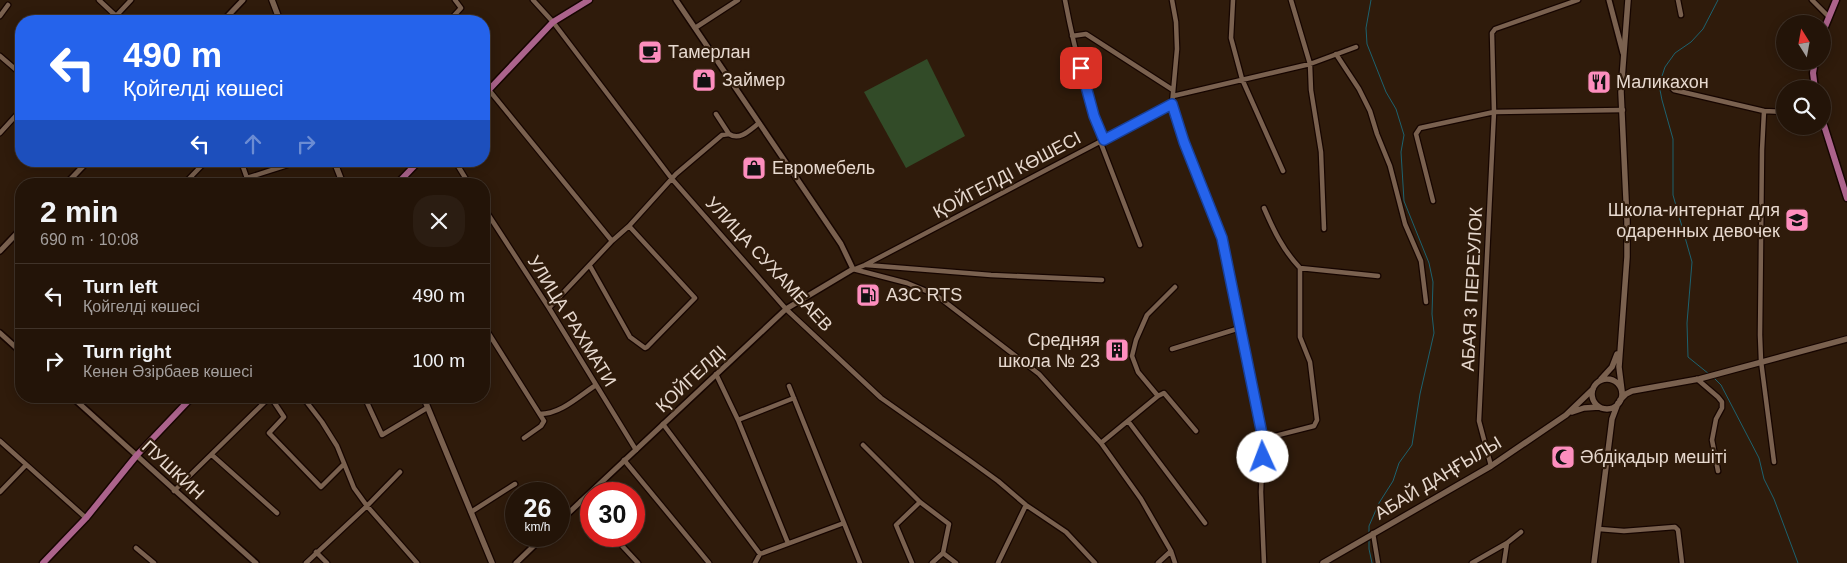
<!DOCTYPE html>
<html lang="en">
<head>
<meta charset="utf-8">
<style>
  :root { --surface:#231408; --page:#2b1d12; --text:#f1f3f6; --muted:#a39e9c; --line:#403329 }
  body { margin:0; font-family:Helvetica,sans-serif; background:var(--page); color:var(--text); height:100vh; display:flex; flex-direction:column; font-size:19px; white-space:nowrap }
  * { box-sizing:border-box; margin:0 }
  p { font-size:16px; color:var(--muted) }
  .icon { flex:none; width:28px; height:28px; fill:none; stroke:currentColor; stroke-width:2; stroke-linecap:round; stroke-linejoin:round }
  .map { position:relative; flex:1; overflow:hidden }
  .sheet { position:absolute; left:15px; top:178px; width:475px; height:225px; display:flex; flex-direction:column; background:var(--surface); border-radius:20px; box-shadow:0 2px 12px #0003,0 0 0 1px var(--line) }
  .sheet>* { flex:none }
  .banner { position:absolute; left:15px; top:15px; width:475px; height:152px; border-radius:20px; box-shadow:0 2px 12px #0003,0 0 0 1px var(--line); background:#2563eb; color:#fff; overflow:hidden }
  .needle { width:32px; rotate:349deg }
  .tools { position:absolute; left:1776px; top:15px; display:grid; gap:10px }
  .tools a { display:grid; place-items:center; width:55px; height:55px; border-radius:50%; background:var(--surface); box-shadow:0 2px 12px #0003,0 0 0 1px var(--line); font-size:25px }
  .speed { position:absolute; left:505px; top:482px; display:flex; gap:10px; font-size:25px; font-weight:700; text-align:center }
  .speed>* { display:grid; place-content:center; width:65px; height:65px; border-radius:50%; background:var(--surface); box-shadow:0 2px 12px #0003,0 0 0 1px var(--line); line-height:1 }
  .speed small { font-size:12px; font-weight:400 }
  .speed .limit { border:8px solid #d22; background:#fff; color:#111 }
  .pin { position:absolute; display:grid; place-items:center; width:42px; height:42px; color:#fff; margin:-21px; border-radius:10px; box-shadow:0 2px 8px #0006 }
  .me { position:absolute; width:55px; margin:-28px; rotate:358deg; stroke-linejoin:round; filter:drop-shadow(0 0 4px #0008) }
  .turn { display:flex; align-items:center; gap:18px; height:105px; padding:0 25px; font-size:22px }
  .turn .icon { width:65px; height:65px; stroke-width:2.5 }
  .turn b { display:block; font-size:35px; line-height:42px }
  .lanes { display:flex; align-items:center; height:48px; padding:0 25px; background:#0003; justify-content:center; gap:25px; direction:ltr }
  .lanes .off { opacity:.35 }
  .round { display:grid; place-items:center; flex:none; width:52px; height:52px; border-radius:20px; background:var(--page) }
  .head { display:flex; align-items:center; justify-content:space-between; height:85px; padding:0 25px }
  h1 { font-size:30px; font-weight:700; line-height:38px }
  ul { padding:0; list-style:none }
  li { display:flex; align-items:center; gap:15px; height:65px; padding:0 25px; border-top:1px solid var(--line) }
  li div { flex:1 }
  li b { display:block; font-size:19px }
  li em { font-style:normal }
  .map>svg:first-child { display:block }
  .green { fill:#324b28 }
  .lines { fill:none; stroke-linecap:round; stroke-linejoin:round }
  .stream { stroke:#1d626f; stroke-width:1 }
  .minor-casing { stroke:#160500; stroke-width:7 }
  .tertiary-casing { stroke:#160500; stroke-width:8 }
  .secondary-casing { stroke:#160500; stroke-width:8 }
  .primary-casing { stroke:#160500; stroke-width:9 }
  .minor { stroke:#7a614f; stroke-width:4.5 }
  .tertiary { stroke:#7a614f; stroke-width:5 }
  .secondary { stroke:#7a614f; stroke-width:5.5 }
  .primary { stroke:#ac638c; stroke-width:6 }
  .route-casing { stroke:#184099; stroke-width:12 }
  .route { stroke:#2563eb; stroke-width:9 }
  .labels { text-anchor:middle; stroke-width:4.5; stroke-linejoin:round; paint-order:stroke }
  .poi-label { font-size:18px; fill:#e7d9cf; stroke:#2f1b0b; text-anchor:start }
  .street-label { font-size:18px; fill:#e7d9cf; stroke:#2f1b0b }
</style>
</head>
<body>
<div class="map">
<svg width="1847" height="563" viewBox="0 0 1847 563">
  <rect width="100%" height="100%" fill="#2f1b0b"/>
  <!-- green -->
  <path class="green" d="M927 59 965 136 906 168 864 92Z"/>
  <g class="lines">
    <!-- stream -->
    <path class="stream" d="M1709 374 1688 357 1687 323 1692 262 1673 195V139L1662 100 1659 85 1665 67 1675 53 1691 42 1703 29 1718 0
      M1714 378 1721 385 1759 458 1764 479 1774 499 1798 563
      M1369 533V526L1379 503 1393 481 1399 463 1412 445 1420 394 1434 333 1432 314 1433 282 1429 263 1404 201 1401 152 1404 135 1396 109 1386 92 1367 44 1366 28 1371 0
      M1369 539V549L1372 563"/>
    <!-- minor casing -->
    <g class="minor-casing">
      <path id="minor" d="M99 0 116 16 111 21
        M533 0 553 22 672 179 786 309 881 398 969 460 998 481 1026 505 1066 532 1095 563
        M1065 0C1074 47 1085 95 1104 140
        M1172 0 1176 22 1177 49 1172 104 1184 142 1222 238 1263 439 1261 492 1264 563
        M1233 0 1231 38 1242 79 1283 171
        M1291 0 1310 64 1311 90 1321 152 1324 229
        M1678 0 1681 15
        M1812 0 1829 17
        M0 16 8 5
        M116 16 131 0
        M449 21 461 8 455 0
        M695 28 738 0
        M1072 36 1086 34 1173 90
        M1336 54 1359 89 1370 111 1377 134 1390 166 1405 224 1421 261 1426 302
        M0 56 21 74
        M1672 88 1674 90 1764 111 1785 112
        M489 90 612 241
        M1173 96 1310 64 1356 47
        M1764 111 1762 150 1760 335 1761 361 1774 462
        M716 114 729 134
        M0 133 21 110
        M1100 141 1140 245
        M241 161 249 184
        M455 161 469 184
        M247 178 300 161
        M184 184 206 161
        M1433 201 1416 134 1420 128 1494 112 1623 110
        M484 208 549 308 636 450
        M866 265 991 275 1102 280
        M590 266 630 337 645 348 647 347 695 298 629 226
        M1300 268 1378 276
        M853 269 907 283 936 295 1039 374 1101 443 1141 499 1171 551 1175 563
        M855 269 865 265 1172 104
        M549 308 612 241 629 226 676 174 722 135 729 134C740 141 750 130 759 123
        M484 326 544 421 541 426 524 438
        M1172 349 1240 328
        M716 374 738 420 794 398
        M1697 379 1718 397 1722 402V408L1716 419 1712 440 1718 471
        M789 386 860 563
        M270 396 284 417 269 433 321 487 343 465
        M302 396 322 422 337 446 354 488 367 506 417 563
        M364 396 382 435 427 408
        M1158 396 1164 393 1196 431
        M540 414C561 414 579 396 596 385
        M738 420 788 543
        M1128 421 1205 523
        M663 424 760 554
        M1263 439 1314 426 1317 420 1310 362 1300 337V268C1283 250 1274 231 1264 208
        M0 441 86 518
        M1101 443 1158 396 1138 372 1132 356 1136 340 1147 315 1175 287
        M863 445 920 502 949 524 943 553 956 563
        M212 455 277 513
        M624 460 709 563
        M1491 466 1479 421 1494 112 1492 33 1495 29 1578 0
        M174 491 271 396
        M0 492 26 465
        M581 501 591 513
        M471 512 515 484
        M1599 529 1624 531 1675 527 1678 530 1682 563
        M1373 533 1378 563
        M613 536 638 563
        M136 548 154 563
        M316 552 327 563
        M306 563 367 506 400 472
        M755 563 760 554 844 523
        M912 563 896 525 920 502
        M932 563 943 553
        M998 563 1026 505
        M1158 563 1171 551
        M1472 563 1507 543 1521 532
        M1504 563 1507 543"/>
    </g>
    <!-- tertiary casing -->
    <g class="tertiary-casing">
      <path id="tertiary" d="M1609 0 1623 53
        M223 21 243 0
        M66 184 88 161
        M0 251 21 229
        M0 333 21 352
        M71 396C133 452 194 508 256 563
        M559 522 786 309 853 269 841 244 676 0
        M516 563 544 536"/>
    </g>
    <!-- secondary casing -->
    <g class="secondary-casing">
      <path id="secondary" d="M272 0 280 21
        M334 161 343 184
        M1601 379 1612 367 1617 354
        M1592 394a15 15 0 1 1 30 0a15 15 0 1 1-30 0Z
        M1622 391 1619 367 1627 257V221L1621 92 1628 0
        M423 396 492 563
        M1620 400 1626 394 1632 391 1699 379 1847 339
        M1572 412 1584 408 1599 407
        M1323 563 1491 466 1566 415 1593 389
        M1594 563 1612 419 1618 403"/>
    </g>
    <!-- primary casing -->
    <g class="primary-casing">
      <path id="primary" d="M1822 34 1836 0
        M1815 89 1813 73 1815 61
        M484 95 553 22 589 0
        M1822 119 1847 198
        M397 184 419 161
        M43 563 86 518 137 455 193 396"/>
    </g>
    <!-- minor -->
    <use href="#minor" class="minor"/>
    <!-- tertiary -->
    <use href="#tertiary" class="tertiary"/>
    <!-- secondary -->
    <use href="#secondary" class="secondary"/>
    <!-- primary -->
    <use href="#primary" class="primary"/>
  </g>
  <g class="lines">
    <!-- route casing -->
    <g class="route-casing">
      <path id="route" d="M1081 68 1094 116 1104 140 1172 104 1184 142 1222 238 1263 439V457"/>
    </g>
    <!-- route -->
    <use href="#route" class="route"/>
  </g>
  <!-- icons -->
  <defs>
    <g id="cafe-square" transform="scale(1.25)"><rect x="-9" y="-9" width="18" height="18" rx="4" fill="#fd8ebe" stroke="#2f1b0b"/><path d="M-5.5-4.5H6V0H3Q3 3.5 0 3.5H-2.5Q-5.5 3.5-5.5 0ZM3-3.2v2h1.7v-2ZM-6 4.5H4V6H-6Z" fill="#111"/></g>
    <g id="shop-square" transform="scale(1.25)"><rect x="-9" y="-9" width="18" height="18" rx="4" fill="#fd8ebe" stroke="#2f1b0b"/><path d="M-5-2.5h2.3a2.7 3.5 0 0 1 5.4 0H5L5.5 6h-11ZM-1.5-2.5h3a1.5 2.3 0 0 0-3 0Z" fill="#111"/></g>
    <g id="restaurant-square" transform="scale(1.25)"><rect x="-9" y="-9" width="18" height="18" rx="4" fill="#fd8ebe" stroke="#2f1b0b"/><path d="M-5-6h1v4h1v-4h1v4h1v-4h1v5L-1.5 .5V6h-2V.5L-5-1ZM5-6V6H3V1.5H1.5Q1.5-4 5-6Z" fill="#111"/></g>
    <g id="school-square" transform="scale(1.25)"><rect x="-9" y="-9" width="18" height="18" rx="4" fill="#fd8ebe" stroke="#2f1b0b"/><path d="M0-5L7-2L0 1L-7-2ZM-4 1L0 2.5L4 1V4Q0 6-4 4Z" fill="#111"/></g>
    <g id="fuel-square" transform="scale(1.25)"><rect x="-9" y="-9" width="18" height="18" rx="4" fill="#fd8ebe" stroke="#2f1b0b"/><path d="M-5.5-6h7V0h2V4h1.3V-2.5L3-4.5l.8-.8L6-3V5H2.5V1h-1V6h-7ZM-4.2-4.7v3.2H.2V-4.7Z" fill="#111"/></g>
    <g id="building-square" transform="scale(1.25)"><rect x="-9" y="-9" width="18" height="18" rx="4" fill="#fd8ebe" stroke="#2f1b0b"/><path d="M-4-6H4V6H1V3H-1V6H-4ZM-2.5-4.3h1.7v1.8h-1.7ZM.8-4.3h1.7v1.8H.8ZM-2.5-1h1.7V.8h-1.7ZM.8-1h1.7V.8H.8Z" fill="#111"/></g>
    <g id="mosque-square" transform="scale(1.25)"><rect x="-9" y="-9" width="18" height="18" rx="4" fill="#fd8ebe" stroke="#2f1b0b"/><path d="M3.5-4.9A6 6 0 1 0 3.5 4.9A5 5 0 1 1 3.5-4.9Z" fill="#111"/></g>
  </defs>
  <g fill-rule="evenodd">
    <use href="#cafe-square" x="650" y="52"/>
    <use href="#shop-square" x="704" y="80"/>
    <use href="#restaurant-square" x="1599" y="82"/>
    <use href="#shop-square" x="754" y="168"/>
    <use href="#school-square" x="1797" y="220"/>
    <use href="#fuel-square" x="868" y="295"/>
    <use href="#building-square" x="1117" y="350"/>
    <use href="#mosque-square" x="1563" y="457"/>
  </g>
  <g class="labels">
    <!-- poi labels -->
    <g class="poi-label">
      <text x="668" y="58">Тамерлан</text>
      <text x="722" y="86">Займер</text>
      <text x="1616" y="88">Маликахон</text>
      <text x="772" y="174">Евромебель</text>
      <text x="1780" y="216" text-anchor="end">Школа-интернат для<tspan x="1780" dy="21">одаренных девочек</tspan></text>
      <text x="886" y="301">АЗС RTS</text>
      <text x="1100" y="346" text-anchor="end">Средняя<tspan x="1100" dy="21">школа № 23</tspan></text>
      <text x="1580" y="463">Әбдіқадыр мешіті</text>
    </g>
    <!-- street labels -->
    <g class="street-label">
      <text transform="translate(1007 175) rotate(-28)" y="6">ҚОЙГЕЛДІ КӨШЕСІ</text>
      <text transform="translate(769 264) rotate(47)" y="6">УЛИЦА СУХАМБАЕВ</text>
      <text transform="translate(1472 289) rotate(-87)" y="6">АБАЯ 3 ПЕРЕУЛОК</text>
      <text transform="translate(572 321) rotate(58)" y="6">УЛИЦА РАХМАТИ</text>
      <text transform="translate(691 379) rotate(-43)" y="6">ҚОЙГЕЛДІ</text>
      <text transform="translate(173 470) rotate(43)" y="6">ПУШКИН</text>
      <text transform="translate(1438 478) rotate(-31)" y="6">АБАЙ ДАҢҒЫЛЫ</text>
    </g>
  </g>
</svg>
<div class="tools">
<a><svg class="needle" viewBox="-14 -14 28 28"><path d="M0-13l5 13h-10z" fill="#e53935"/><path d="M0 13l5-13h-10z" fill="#a39e9c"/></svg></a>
<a><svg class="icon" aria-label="search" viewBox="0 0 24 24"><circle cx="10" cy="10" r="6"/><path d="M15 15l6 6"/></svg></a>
</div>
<div class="speed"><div>26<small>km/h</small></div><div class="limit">30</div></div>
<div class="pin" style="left:1081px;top:68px;background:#d93025"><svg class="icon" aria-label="arrive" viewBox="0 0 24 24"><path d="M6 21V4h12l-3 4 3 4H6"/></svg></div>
<svg class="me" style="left:1263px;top:457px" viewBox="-20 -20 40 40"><circle r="19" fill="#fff"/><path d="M0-13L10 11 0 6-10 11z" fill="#2563eb"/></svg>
<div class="banner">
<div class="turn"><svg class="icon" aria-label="left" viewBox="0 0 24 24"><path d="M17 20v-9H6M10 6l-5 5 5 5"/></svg><div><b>490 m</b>Қойгелді көшесі</div></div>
<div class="lanes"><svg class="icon" aria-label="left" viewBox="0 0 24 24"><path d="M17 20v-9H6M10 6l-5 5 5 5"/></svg><svg class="icon off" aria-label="ahead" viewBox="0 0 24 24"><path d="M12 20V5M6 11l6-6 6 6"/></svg><svg class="icon off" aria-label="right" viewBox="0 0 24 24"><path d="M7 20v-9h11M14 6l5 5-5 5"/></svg></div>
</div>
<section class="sheet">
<div class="head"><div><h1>2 min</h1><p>690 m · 10:08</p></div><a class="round"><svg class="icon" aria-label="close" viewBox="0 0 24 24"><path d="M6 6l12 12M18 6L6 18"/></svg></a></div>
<ul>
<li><svg class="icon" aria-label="left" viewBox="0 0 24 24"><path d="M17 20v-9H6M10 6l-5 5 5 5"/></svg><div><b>Turn left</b><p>Қойгелді көшесі</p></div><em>490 m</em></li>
<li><svg class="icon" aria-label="right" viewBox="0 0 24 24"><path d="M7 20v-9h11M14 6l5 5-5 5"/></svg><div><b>Turn right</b><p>Кенен Әзірбаев көшесі</p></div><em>100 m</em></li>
</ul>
</section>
</div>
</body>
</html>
